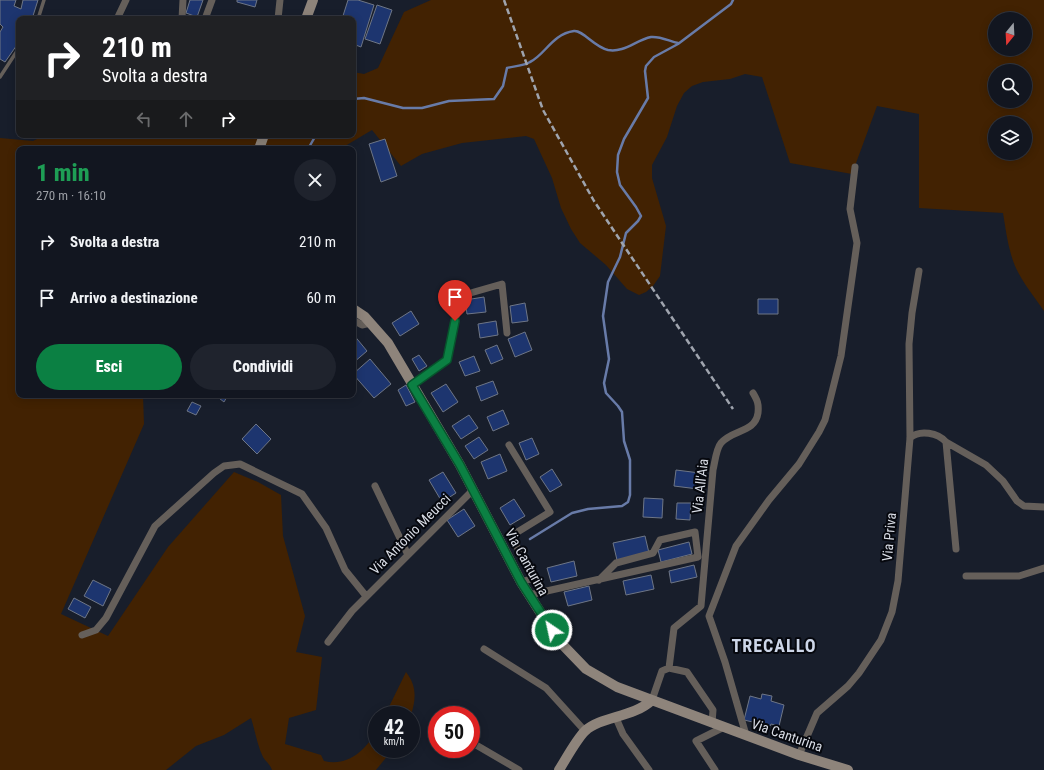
<!DOCTYPE html>
<html lang="it">
<head>
<meta charset="utf-8">
<style>
  :root { --surface:#121620; --page:#1f232d; --text:#f1f3f6; --muted:#9c9fa5; --line:#31353e; --accent:#0b8043 }
  body { margin:0; font-family:"Roboto Condensed",sans-serif; background:var(--page); color:var(--text); height:100vh; display:flex; flex-direction:column; font-size:15px; white-space:nowrap }
  * { box-sizing:border-box; margin:0 }
  p { font-size:13px; color:var(--muted) }
  .icon { flex:none; width:22px; height:22px; fill:none; stroke:currentColor; stroke-width:2; stroke-linecap:round; stroke-linejoin:round }
  .map { position:relative; flex:1; overflow:hidden }
  .side { position:absolute; left:16px; top:146px; width:340px; height:252px; display:flex; flex-direction:column; background:var(--surface); border-radius:8px; box-shadow:0 2px 10px #0003,0 0 0 1px var(--line) }
  .side>* { flex:none }
  .hud { position:absolute; left:16px; top:16px; width:340px; height:122px; border-radius:8px; box-shadow:0 2px 10px #0003,0 0 0 1px var(--line); background:#202124; color:#fff; overflow:hidden }
  .needle { width:26px; rotate:198deg }
  .fabs { position:absolute; left:988px; top:12px; display:grid; gap:8px }
  .fabs a { display:grid; place-items:center; width:44px; height:44px; border-radius:50%; background:var(--surface); box-shadow:0 2px 10px #0003,0 0 0 1px var(--line); font-size:20px }
  .speed { position:absolute; left:368px; top:706px; display:flex; gap:8px; font-size:20px; font-weight:700; text-align:center }
  .speed>* { display:grid; place-content:center; width:52px; height:52px; border-radius:50%; background:var(--surface); box-shadow:0 2px 10px #0003,0 0 0 1px var(--line); line-height:1 }
  .speed small { font-size:10px; font-weight:400 }
  .speed .limit { border:6px solid #d22; background:#fff; color:#111 }
  .pin { position:absolute; display:grid; place-items:center; width:34px; height:34px; color:#fff; margin:-41px -17px; border-radius:50% 50% 50% 0; rotate:-45deg; box-shadow:0 0 4px #0007 }
  .pin .icon { rotate:45deg }
  .me { position:absolute; width:44px; margin:-22px; rotate:326deg; stroke-linejoin:round; filter:drop-shadow(0 0 3px #0008) }
  .turn { display:flex; align-items:center; gap:14px; height:84px; padding:0 20px; font-size:18px }
  .turn .icon { width:52px; height:52px; stroke-width:2.5 }
  .turn b { display:block; font-size:28px; line-height:34px }
  .lanes { display:flex; align-items:center; height:38px; padding:0 20px; background:#0003; justify-content:center; gap:20px; direction:ltr }
  .lanes .off { opacity:.35 }
  .round { display:grid; place-items:center; flex:none; width:42px; height:42px; border-radius:21px; background:var(--page) }
  .summary { display:flex; align-items:center; justify-content:space-between; height:68px; padding:0 20px }
  h1 { font-size:24px; font-weight:800; line-height:30px; color:#1e9e55 }
  .button { display:flex; gap:8px; margin-top:auto; padding:8px 20px }
  .button a { flex:1; height:46px; border-radius:24px; background:var(--accent); color:#fff; font-size:16px; font-weight:800; line-height:46px; text-align:center }
  .button a+a { background:var(--page); color:var(--text) }
  ul { padding:0; list-style:none }
  li { display:flex; align-items:center; gap:12px; height:56px; padding:0 20px }
  li div { flex:1 }
  li b { display:block; font-size:15px }
  li em { font-style:normal }
  .map>svg:first-child { display:block }
  .green { fill:#422202; fill-rule:evenodd }
  .lines { fill:none; stroke-linecap:round; stroke-linejoin:round }
  .stream { stroke:#687ba8; stroke-width:2.5 }
  .building { fill:#1d356f; stroke:#6e7686 }
  .lane { stroke:#655f5a; stroke-width:3.5 }
  .street { stroke:#655f5a; stroke-width:7 }
  .secondary { stroke:#8e847b; stroke-width:10 }
  .rail { stroke:#9fa4ae; stroke-width:2.5; stroke-dasharray:6 3; stroke-linecap:butt }
  .route-casing { stroke:#07532c; stroke-width:10 }
  .route { stroke:#0b8043; stroke-width:7 }
  .labels { text-anchor:middle; stroke-width:4; stroke-linejoin:round; paint-order:stroke }
  .street-label { font-size:14px; fill:#d9dde6; stroke:#06080e }
  .district-label { font-size:18px; font-weight:bold; letter-spacing:1px; fill:#cdd6e8; stroke:#06080e }
</style>
</head>
<body>
<div class="map">
<svg width="1044" height="770" viewBox="0 0 1044 770">
  <rect width="100%" height="100%" fill="#181e2b"/>
  <!-- green -->
  <path class="green" d="M431 0H1044V311C1034 296 1022 282 1015 266 1008 249 1006 231 1003 213L919 208V114L877 106 852 174 790 163 762 77 745 74 730 79 703 82 692 86 684 93 677 106 667 137 652 165V178L666 226 660 276 653 286 646 292 639 295 627 289 606 265 580 243 571 229 561 208 552 178 534 139 526 136 462 143 422 154 401 166 372 130 340 149H19V395H143L144 424 61 614 108 636 168 547 234 472 258 482 281 495 283 536 305 616 296 652 322 657 316 710 289 718 285 744 321 755 324 761C348 767 366 750 377 730V749H393L376 770H272C270 764 266 762 263 757 257 745 255 730 251 718L224 735 196 746 166 770H0V138L33 141 45 135H353V72L364 74 378 68 404 12ZM995 19H1025V49H995ZM995 71H1025V101H995ZM995 123H1025V153H995Z
    M406 672C417 686 416 699 411 715H385Z"/>
  <g class="lines">
    <!-- stream -->
    <path class="stream" d="M353 99 364 98 403 108H422L449 101 494 99 503 86 507 68C514 66 524 66 530 62 545 55 552 34 574 31 583 30 594 47 608 50 624 53 636 40 651 37 660 36 669 41 678 43
      M308 149 316 135
      M530 539 572 513 588 509 622 506 628 502 630 495V460L624 441 622 412 618 406 606 393 604 383 609 359 603 316 608 282 620 257 626 233 638 221 641 216 636 207 620 185 617 172 618 155 624 139 648 98 645 71 646 66 654 57 678 44 731 4 733 0"/>
  </g>
  <!-- building -->
  <path class="building" d="M0 0H16L14 6 21 9 23 0H38L32 19H19V42L5 62 0 59V32L3 27 0 24Z
    M190 0H203L197 17 186 13Z
    M237 0H257L255 7 237 2Z
    M348 0H358L374 5 361 47 353 44V19H342Z
    M377 5 392 10 380 44 365 39Z
    M385 139 397 176 381 182 369 144Z
    M484 297 486 312 467 314 465 300Z
    M758 299H778V314H758Z
    M525 303 528 321 512 323 510 306Z
    M411 311 419 324 400 336 392 323Z
    M496 321 498 335 480 338 478 324Z
    M525 332 532 350 515 357 508 339Z
    M353 334 367 351 353 363Z
    M497 345 503 359 491 364 485 350Z
    M419 355 427 366 419 371 412 359Z
    M474 356 480 371 465 376 459 362Z
    M370 359 391 384 374 398 353 374Z
    M493 381 498 394 481 401 476 387Z
    M446 384 458 402 443 412 431 393Z
    M406 385 415 402 406 406 398 390Z
    M215 395H228L224 402Z
    M192 402 201 406 196 415 187 411Z
    M503 410 509 424 493 431 487 417Z
    M469 415 478 428 461 439 452 426Z
    M256 424 271 439 257 454 242 439Z
    M479 437 488 450 474 459 465 446Z
    M532 438 539 454 526 460 519 443Z
    M500 454 507 471 488 479 481 462Z
    M552 469 562 485 550 492 540 477Z
    M676 470 700 473 698 489 674 486Z
    M443 472 456 493 442 502 429 480Z
    M644 498 663 499 662 518 643 517Z
    M514 499 525 516 510 525 500 508Z
    M677 503H691L690 520 676 519Z
    M464 509 475 526 458 537 447 520Z
    M645 536 649 553 617 560 613 543Z
    M689 542 692 554 661 562 658 550Z
    M574 561 577 576 551 582 547 568Z
    M694 565 697 577 671 583 669 571Z
    M651 575 654 589 626 595 623 581Z
    M93 580 111 589 103 606 84 596Z
    M589 586 592 600 568 606 564 592Z
    M74 598 91 607 85 618 68 609Z
    M762 694 772 696 771 701 784 705 779 726 771 724 770 726 744 720 750 696 761 699Z"/>
  <g class="lines">
    <!-- lane -->
    <path class="lane" d="M38 19 44 0
      M0 77 19 48"/>
    <!-- street -->
    <path class="street" d="M117 19 126 0
      M182 19 183 0
      M205 19 212 0
      M278 19 280 0
      M353 320 362 325 370 323
      M412 385 447 360 460 296 502 284 507 333
      M910 438C920 429 938 433 946 442L956 549
      M946 442 986 465 1003 481 1017 501 1024 506 1044 507
      M509 445 550 512 511 536 534 578 521 582
      M375 486 408 555
      M966 576H1019L1044 568
      M529 595 698 557 695 532 660 540 653 553 616 563 599 580
      M82 635 96 630 106 618 155 526 214 473 224 466 240 464 302 494 326 528 345 570 366 596
      M328 642 352 611 472 491
      M484 649 546 688 585 731
      M669 668 674 628 701 606 713 470C715 462 716 449 721 443 733 429 755 433 758 413 759 403 757 400 753 393
      M652 700 662 671 669 668 687 672 713 710 712 723
      M616 718 623 734 649 770
      M746 735 725 662 709 616 736 546 769 500 799 464 819 432 825 420 841 356 857 243 850 209 855 167
      M471 742 519 770
      M799 755 817 713 848 686 859 673 881 640 892 612 898 581 910 438 909 344 912 313 919 271
      M715 770 696 741 724 727"/>
    <!-- secondary -->
    <path class="secondary" d="M306 19 313 0
      M259 149 264 135
      M353 309 365 317 388 343 460 465 521 582 558 640 586 669 617 687 799 755 848 770
      M559 770C566 759 576 740 585 731 601 716 633 718 652 700"/>
    <!-- rail -->
    <path class="rail" d="M504 0 543 110 594 201 733 409"/>
  </g>
  <g class="lines">
    <!-- route casing -->
    <g class="route-casing">
      <path id="route" d="M455 321 447 360 412 385 460 465 521 582 552 630"/>
    </g>
    <!-- route -->
    <use href="#route" class="route"/>
  </g>
  <g class="labels">
    <!-- street labels -->
    <g class="street-label">
      <text transform="translate(700 486) rotate(-83)" y="5">Via All'Aia</text>
      <text transform="translate(410 534) rotate(-45)" y="5">Via Antonio Meucci</text>
      <text transform="translate(889 537) rotate(-85)" y="5">Via Priva</text>
      <text transform="translate(527 562) rotate(61)" y="5">Via Canturina</text>
      <text transform="translate(787 735) rotate(19)" y="5">Via Canturina</text>
    </g>
    <!-- district labels -->
    <g class="district-label">
      <text x="774" y="652">TRECALLO</text>
    </g>
  </g>
</svg>
<div class="fabs">
<a><svg class="needle" viewBox="-14 -14 28 28"><path d="M0-13l5 13h-10z" fill="#e53935"/><path d="M0 13l5-13h-10z" fill="#9c9fa5"/></svg></a>
<a><svg class="icon" aria-label="search" viewBox="0 0 24 24"><circle cx="10" cy="10" r="6"/><path d="M15 15l6 6"/></svg></a>
<a><svg class="icon" aria-label="layers" viewBox="0 0 24 24"><path d="M12 4l9 5-9 5-9-5zM3 14l9 5 9-5"/></svg></a>
</div>
<div class="speed"><div>42<small>km/h</small></div><div class="limit">50</div></div>
<div class="pin" style="left:455px;top:321px;background:#d93025"><svg class="icon" aria-label="arrive" viewBox="0 0 24 24"><path d="M6 21V4h12l-3 4 3 4H6"/></svg></div>
<svg class="me" style="left:552px;top:630px" viewBox="-20 -20 40 40"><circle r="17" fill="#0b8043" stroke="#fff" stroke-width="3"/><path d="M0-11L8 9 0 5-8 9z" fill="#fff"/></svg>
<div class="hud">
<div class="turn"><svg class="icon" aria-label="right" viewBox="0 0 24 24"><path d="M7 20v-9h11M14 6l5 5-5 5"/></svg><div><b>210 m</b>Svolta a destra</div></div>
<div class="lanes"><svg class="icon off" aria-label="left" viewBox="0 0 24 24"><path d="M17 20v-9H6M10 6l-5 5 5 5"/></svg><svg class="icon off" aria-label="ahead" viewBox="0 0 24 24"><path d="M12 20V5M6 11l6-6 6 6"/></svg><svg class="icon" aria-label="right" viewBox="0 0 24 24"><path d="M7 20v-9h11M14 6l5 5-5 5"/></svg></div>
</div>
<section class="side">
<div class="summary"><div><h1>1 min</h1><p>270 m · 16:10</p></div><a class="round"><svg class="icon" aria-label="close" viewBox="0 0 24 24"><path d="M6 6l12 12M18 6L6 18"/></svg></a></div>
<ul>
<li><svg class="icon" aria-label="right" viewBox="0 0 24 24"><path d="M7 20v-9h11M14 6l5 5-5 5"/></svg><div><b>Svolta a destra</b></div><em>210 m</em></li>
<li><svg class="icon" aria-label="arrive" viewBox="0 0 24 24"><path d="M6 21V4h12l-3 4 3 4H6"/></svg><div><b>Arrivo a destinazione</b></div><em>60 m</em></li>
</ul>
<div class="button"><a>Esci</a><a>Condividi</a></div>
</section>
</div>
</body>
</html>
